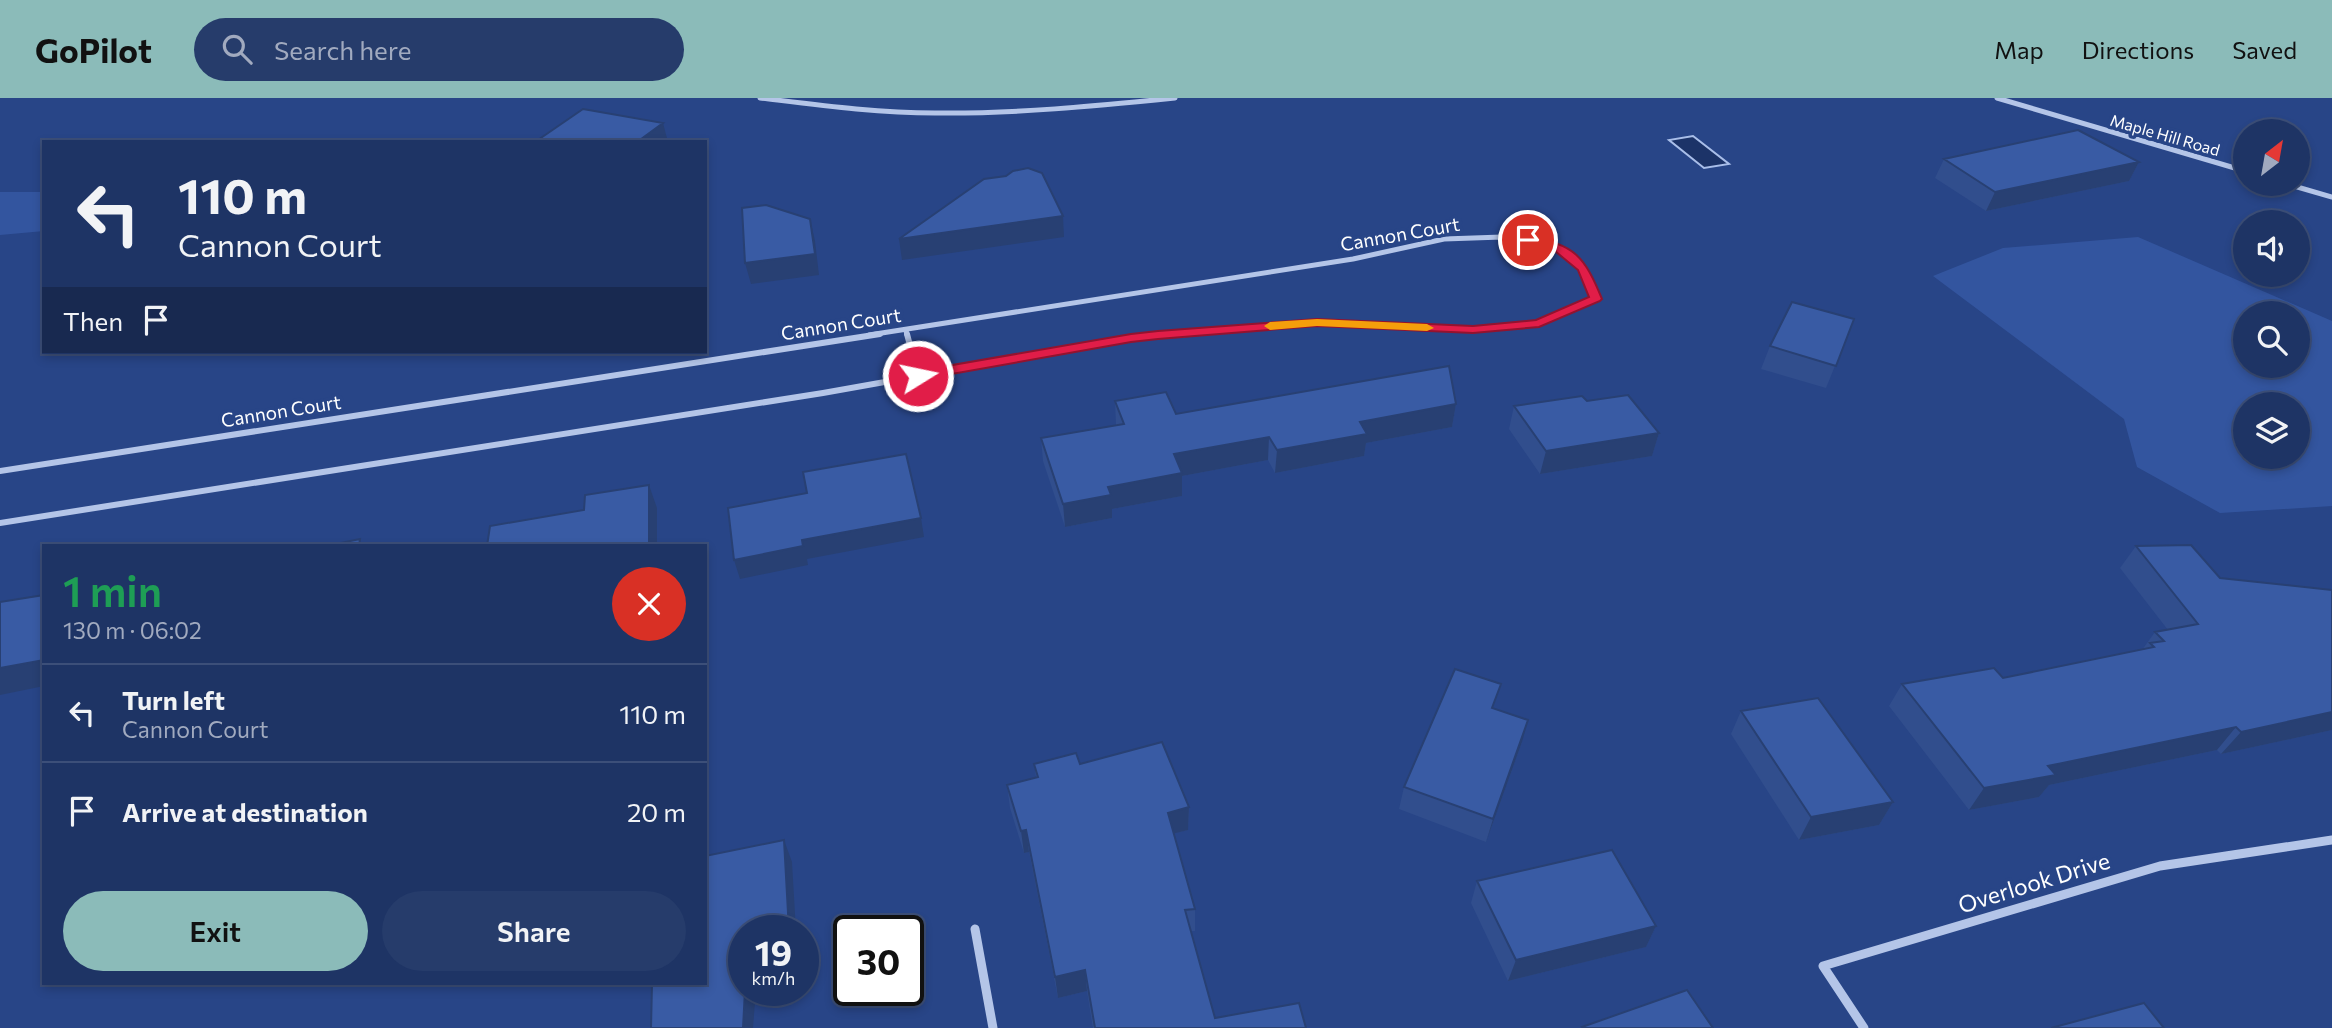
<!DOCTYPE html>
<html lang="en">
<head>
<meta charset="utf-8">
<style>
  :root { --surface:#1e3465; --page:#263c6b; --text:#f1f3f6; --muted:#a1aabf; --line:#3c4f79; --accent:#8bbbb9 }
  body { margin:0; font-family:Commissioner,sans-serif; background:var(--page); color:var(--text); height:100vh; display:flex; flex-direction:column; font-size:26px; white-space:nowrap }
  * { box-sizing:border-box; margin:0 }
  p { font-size:23px; color:var(--muted) }
  .icon { flex:none; width:38px; height:38px; fill:none; stroke:currentColor; stroke-width:2; stroke-linecap:round; stroke-linejoin:round }
  .map { position:relative; flex:1; overflow:hidden }
  .drawer { position:absolute; left:42px; top:446px; width:665px; height:441px; display:flex; flex-direction:column; background:var(--surface); border-radius:0px; box-shadow:0 4px 10px #0003,0 0 0 2px var(--line) }
  .drawer>* { flex:none }
  .banner { position:absolute; left:42px; top:42px; width:665px; height:214px; border-radius:0px; box-shadow:0 4px 10px #0003,0 0 0 2px var(--line); background:#1e3465; color:var(--text); overflow:hidden }
  .needle { width:46px; rotate:31deg }
  .tools { position:absolute; left:2233px; top:21px; display:grid; gap:14px }
  .tools a { display:grid; place-items:center; width:77px; height:77px; border-radius:50%; background:var(--surface); box-shadow:0 4px 10px #0003,0 0 0 2px var(--line); font-size:35px }
  .speed { position:absolute; left:728px; top:817px; display:flex; gap:14px; font-size:35px; font-weight:700; text-align:center }
  .speed>* { display:grid; place-content:center; width:91px; height:91px; border-radius:50%; background:var(--surface); box-shadow:0 4px 10px #0003,0 0 0 2px var(--line); line-height:1 }
  .speed small { font-size:18px; font-weight:400 }
  .speed .limit { border:4px solid #111; border-radius:10px; background:#fff; color:#111 }
  .pin { position:absolute; display:grid; place-items:center; width:60px; height:60px; color:#fff; margin:-30px; border:4px solid #fff; border-radius:50%; box-shadow:0 2px 7px #0007 }
  .me { position:absolute; width:77px; margin:-38px; rotate:80deg; stroke-linejoin:round; filter:drop-shadow(0 0 5px #0008) }
  .turn { display:flex; align-items:center; gap:24px; height:147px; padding:0 21px; font-size:32px }
  .turn .icon { width:91px; height:91px; stroke-width:2.5 }
  .turn b { display:block; font-size:49px; line-height:60px }
  .then { display:flex; align-items:center; height:66px; padding:0 21px; background:#0003; gap:14px; font-size:26px }
  .round { display:grid; place-items:center; flex:none; width:74px; height:74px; border-radius:37px; background:var(--page) }
  .head { display:flex; align-items:center; justify-content:space-between; height:119px; padding:0 21px }
  h1 { font-size:42px; font-weight:600; line-height:52px; color:#1e9e55 }
  .primary-button { display:flex; gap:14px; margin-top:auto; padding:14px 21px }
  .primary-button a { flex:1; height:80px; border-radius:42px; background:var(--accent); color:#111; font-size:28px; font-weight:600; line-height:80px; text-align:center }
  .primary-button a+a { background:var(--page); color:var(--text) }
  ul { padding:0; list-style:none }
  li { display:flex; align-items:center; gap:21px; height:98px; padding:0 21px; border-top:2px solid var(--line) }
  li div { flex:1 }
  li b { display:block; font-size:26px }
  li em { font-style:normal }
  header { display:flex; align-items:center; gap:42px; box-sizing:border-box; height:98px; padding:0 35px; background:var(--accent); color:#111 }
  header strong { font-size:33px }
  nav { display:flex; gap:38px; margin-inline-start:auto; font-size:24px }
  .search { width:490px; height:63px; background:var(--page); display:flex; align-items:center; gap:18px; box-sizing:border-box; padding:0 24px; border-radius:38px; color:var(--muted); font-size:26px }
  .map>svg:first-child { display:block }
  .green { fill:#33559f; fill-rule:evenodd }
  .water { fill:#1c3368; stroke:#a9bee9; stroke-width:2 }
  .lines { fill:none; stroke-linecap:round; stroke-linejoin:round }
  .street-far2 { stroke:#b4c5e8; stroke-width:5 }
  .street-far1 { stroke:#b4c5e8; stroke-width:6 }
  .street { stroke:#b4c5e8; stroke-width:9 }
  .wall { fill:#314e8d }
  .shaded-wall { fill:#284073 }
  .building { fill:#395ba4; stroke:#284073; stroke-width:2 }
  .route { fill:#e11d48; stroke:#92132f; stroke-width:2 }
  .slow { fill:#f59e0b }
  .labels { text-anchor:middle; stroke-width:7; stroke-linejoin:round; paint-order:stroke }
  .far-street-label { font-size:16px; fill:#fff; stroke:#284587 }
  .street-label { font-size:19px; fill:#fff; stroke:#284587 }
  .near-street-label { font-size:23px; fill:#fff; stroke:#284587 }
</style>
</head>
<body>
<header>
<strong>GoPilot</strong>
<div class="search"><svg class="icon" aria-label="search" viewBox="0 0 24 24"><circle cx="10" cy="10" r="6"/><path d="M15 15l6 6"/></svg>Search here</div>
<nav><a>Map</a><a>Directions</a><a>Saved</a></nav>
</header>
<div class="map">
<svg width="2332" height="930" viewBox="0 0 2332 930">
  <rect width="100%" height="100%" fill="#284587"/>
  <!-- green -->
  <path class="green" d="M0 94H44V133L0 137Z
    M2138 139 2332 223V408L2220 415 2137 369 2124 321 1933 178 2003 150ZM2245 215H2298V268H2245ZM2245 306H2298V359H2245Z"/>
  <!-- water -->
  <path class="water" d="M1693 38 1729 66 1704 70 1669 42Z"/>
  <g class="lines">
    <!-- street-far2 -->
    <path class="street-far2" d="M760 0C818 7 877 15 935 15 1015 16 1095 8 1175 0
      M1997 0 2245 73
      M2287 86 2332 99
      M906 232 907 237
      M869 237 1353 161 1444 141 1502 139 1554 146 1583 170 1596 200 1539 226 1473 232 1317 225 1164 237"/>
    <!-- street-far1 -->
    <path class="street-far1" d="M907 236 918 278
      M0 373 880 236
      M0 425 823 295 1131 240 1186 236"/>
    <!-- street -->
    <path class="street" d="M975 831 993 930
      M1864 930 1823 868 2160 768 2332 742"/>
  </g>
  <!-- wall -->
  <path class="wall" d="M1944 61 2139 64 2129 83 1986 113 1935 80Z
    M1854 221 1826 290 1761 271 1770 248Z
    M1115 303 1176 316 1456 306 1452 329 1366 345 1364 358 1275 375 1268 362 1182 378V398L1112 411V420L1065 429 1043 363 1041 340 1116 327Z
    M1587 303 1659 335 1652 358 1540 376 1509 331 1514 308Z
    M2136 448 2332 632 2221 656 2217 652 2049 687 2039 699 1969 712 1889 608 1902 586 2003 580 2142 552 2155 534 2168 532 2120 470Z
    M1494 610 1522 644 1486 744 1399 711 1404 689Z
    M1741 613 1893 704 1879 727 1799 742 1731 636Z
    M1034 666H1080L1189 709 1188 732 1174 735 1195 811V833H1191L1215 920 1306 930H1093L1087 893 1058 900 1029 754 1024 755 1010 710 1007 687 1036 679Z
    M1477 783 1656 828 1646 849 1508 883 1471 805Z"/>
  <!-- shaded-wall -->
  <path class="shaded-wall" d="M663 25 668 44H637Z
    M2139 64 2129 83 1986 113 1995 94Z
    M1063 118 1064 139 902 162 899 141Z
    M810 121 815 143 819 177 751 186 745 165Z
    M1456 306 1452 329 1366 345 1364 358 1275 375 1277 352 1360 324Z
    M1659 335 1652 358 1540 376 1546 353Z
    M1269 339 1268 362 1182 378V398L1112 411V420L1065 429 1063 406 1108 389 1174 356Z
    M649 387 657 410V448H649Z
    M921 420 924 439 807 461 808 467 740 481 734 462 802 442Z
    M44 562V588L0 597V570Z
    M2332 614V632L2221 656 2241 634Z
    M1528 622 1522 644 1486 744 1493 721Z
    M2236 629 2217 652 2049 687 2039 699 1969 712 1984 690 2048 668Z
    M1893 704 1879 727 1799 742 1811 719Z
    M1189 709 1188 732 1168 737V715Z
    M1026 732 1029 754 1024 755 1021 733Z
    M784 742 792 764 796 833H789Z
    M1656 828 1646 849 1508 883 1516 862Z
    M1085 872 1087 893 1058 900 1055 879Z
    M745 892H799V894L755 904 753 930H743Z"/>
  <!-- building -->
  <path class="building" d="M583 11 663 25 637 44H535Z
    M2078 32 2139 64 1995 94 1944 61Z
    M1028 70 1042 75 1063 118 899 141 984 81 1006 78 1013 73Z
    M766 107 810 121 815 156 745 165 742 110Z
    M1792 204 1854 221 1836 268 1770 248Z
    M1449 268 1456 306 1360 324 1367 336 1277 352 1269 339 1174 356 1182 375 1108 389 1111 397 1063 406 1041 340 1124 326 1115 303 1166 294 1176 316Z
    M1628 297 1659 335 1546 353 1514 308 1582 298 1587 303Z
    M906 356 921 420 802 442 803 448 734 462 728 410 807 395 803 374Z
    M649 387V448H487L490 428 584 412 585 397Z
    M360 441 359 448H326Z
    M2191 447 2220 480 2332 492V614L2241 634 2236 629 2048 668 2056 677 1984 690 1902 586 1994 570 2003 580 2154 549 2150 545 2164 543 2155 534 2198 526 2136 448Z
    M44 497V562L0 570V504Z
    M1455 571 1501 586 1492 610 1528 622 1493 721 1404 689Z
    M1818 600 1893 704 1811 719 1741 613Z
    M1162 644 1189 709 1168 715 1195 811 1185 812 1215 920 1299 905 1306 930H1095L1085 872 1055 879 1026 732 1021 733 1007 687 1038 679 1034 666 1076 655 1080 666Z
    M784 742 789 833H744V892H745L743 930H651L652 886H705V758Z
    M1612 752 1656 828 1516 862 1477 783Z
    M1687 892 1713 930H1583L1582 929Z
    M2144 905 2164 930H2051Z"/>
  <!-- route -->
  <path class="route" d="M1528 139C1574 145 1585 159 1602 201L1600 203 1539 229 1473 235 1317 228 1158 241 1131 244 918 282 912 278 918 273 1131 236 1158 233 1317 221 1473 228 1536 222 1589 199 1578 172 1550 149 1524 145V140Z"/>
  <!-- slow -->
  <path class="slow" d="M1317 221 1427 226 1434 230 1427 233 1317 228 1270 232 1264 228 1270 224Z"/>
  <g class="labels">
    <!-- far-street labels -->
    <g class="far-street-label">
      <text transform="translate(2165 37) rotate(16)" y="6">Maple Hill Road</text>
    </g>
    <!-- street labels -->
    <g class="street-label">
      <text transform="translate(1400 136) rotate(-10)" y="7">Cannon Court</text>
      <text transform="translate(841 226) rotate(-9)" y="7">Cannon Court</text>
      <text transform="translate(281 313) rotate(-9)" y="7">Cannon Court</text>
    </g>
    <!-- near-street labels -->
    <g class="near-street-label">
      <text transform="translate(2034 785) rotate(-17)" y="8">Overlook Drive</text>
    </g>
  </g>
</svg>
<div class="tools">
<a><svg class="needle" viewBox="-14 -14 28 28"><path d="M0-13l5 13h-10z" fill="#e53935"/><path d="M0 13l5-13h-10z" fill="#a1aabf"/></svg></a>
<a><svg class="icon" aria-label="sound" viewBox="0 0 24 24"><path d="M4 9h4l5-4v14l-5-4H4zM17 9q2 3 0 6"/></svg></a>
<a><svg class="icon" aria-label="search" viewBox="0 0 24 24"><circle cx="10" cy="10" r="6"/><path d="M15 15l6 6"/></svg></a>
<a><svg class="icon" aria-label="layers" viewBox="0 0 24 24"><path d="M12 4l9 5-9 5-9-5zM3 14l9 5 9-5"/></svg></a>
</div>
<div class="speed"><div>19<small>km/h</small></div><div class="limit">30</div></div>
<div class="pin" style="left:1528px;top:142px;background:#d93025"><svg class="icon" aria-label="arrive" viewBox="0 0 24 24"><path d="M6 21V4h12l-3 4 3 4H6"/></svg></div>
<svg class="me" style="left:918px;top:278px" viewBox="-20 -20 40 40"><circle r="17" fill="#e11d48" stroke="#fff" stroke-width="3"/><path d="M0-11L8 9 0 5-8 9z" fill="#fff"/></svg>
<div class="banner">
<div class="turn"><svg class="icon" aria-label="left" viewBox="0 0 24 24"><path d="M17 20v-9H6M10 6l-5 5 5 5"/></svg><div><b>110 m</b>Cannon Court</div></div>
<div class="then">Then<svg class="icon" aria-label="arrive" viewBox="0 0 24 24"><path d="M6 21V4h12l-3 4 3 4H6"/></svg></div>
</div>
<section class="drawer">
<div class="head"><div><h1>1 min</h1><p>130 m · 06:02</p></div><a class="round" style="background:#d93025;color:#fff"><svg class="icon" aria-label="close" viewBox="0 0 24 24"><path d="M6 6l12 12M18 6L6 18"/></svg></a></div>
<ul>
<li><svg class="icon" aria-label="left" viewBox="0 0 24 24"><path d="M17 20v-9H6M10 6l-5 5 5 5"/></svg><div><b>Turn left</b><p>Cannon Court</p></div><em>110 m</em></li>
<li><svg class="icon" aria-label="arrive" viewBox="0 0 24 24"><path d="M6 21V4h12l-3 4 3 4H6"/></svg><div><b>Arrive at destination</b></div><em>20 m</em></li>
</ul>
<div class="primary-button"><a>Exit</a><a>Share</a></div>
</section>
</div>
</body>
</html>
